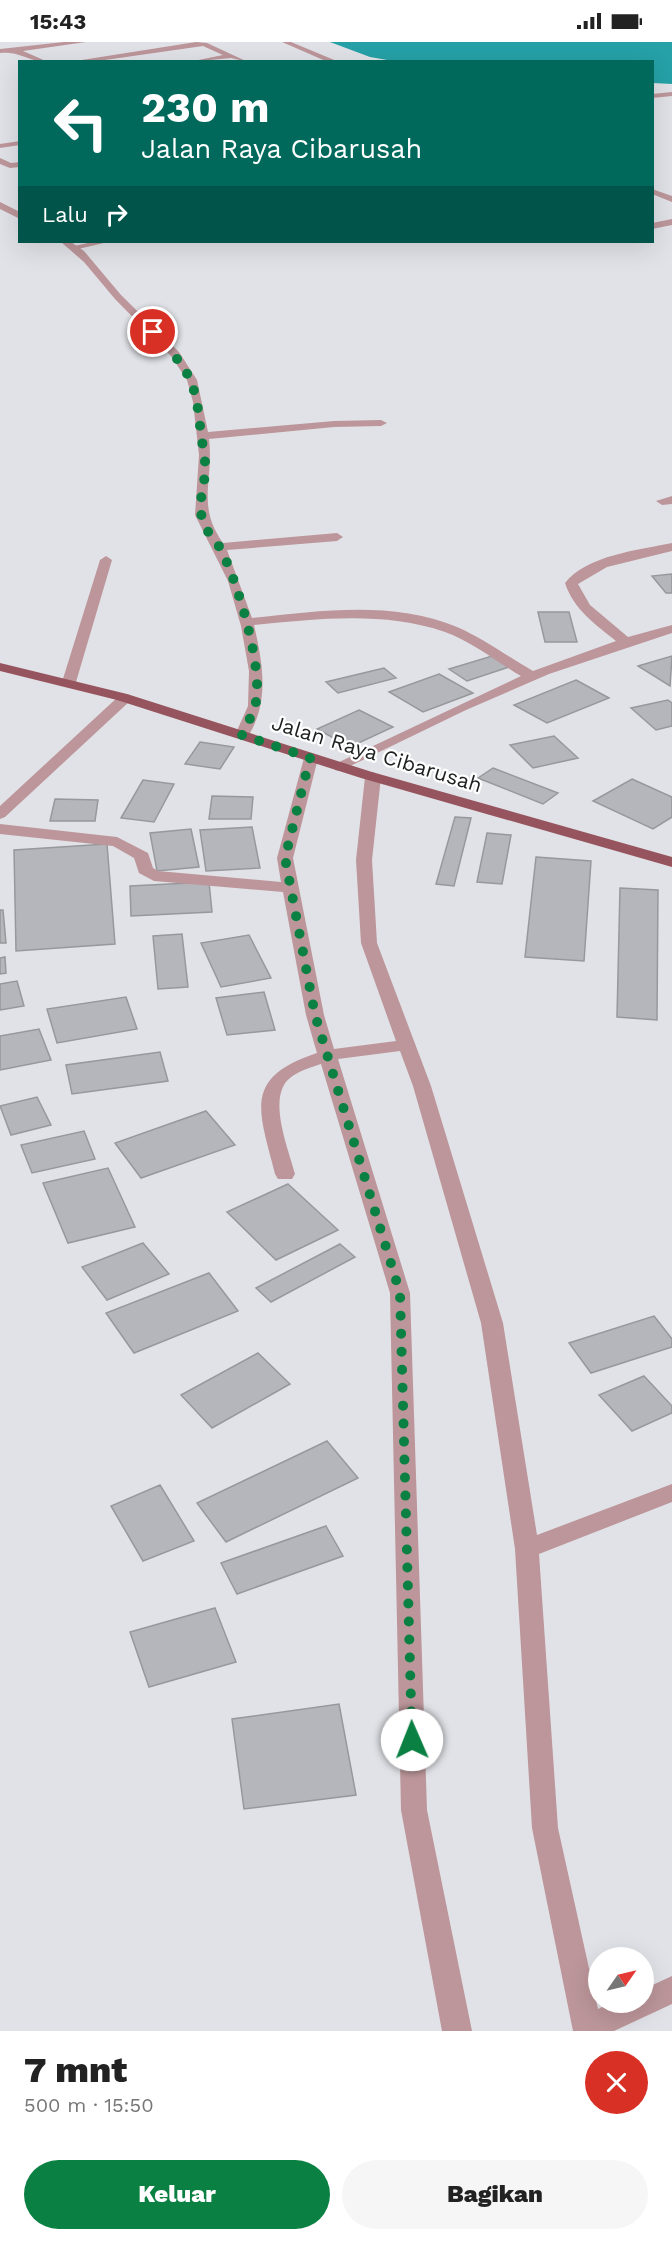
<!DOCTYPE html>
<html lang="id">
<head>
<meta charset="utf-8">
<style>
  :root { --surface:#fff; --page:#f6f6f6; --text:#222; --muted:#767676; --accent:#0b8043 }
  body { margin:0; font-family:"Work Sans",sans-serif; background:var(--page); color:var(--text); height:100vh; display:flex; flex-direction:column; font-size:22px; white-space:nowrap }
  * { box-sizing:border-box; margin:0 }
  p { font-size:20px; color:var(--muted) }
  .icon { flex:none; width:33px; height:33px; fill:none; stroke:currentColor; stroke-width:2; stroke-linecap:round; stroke-linejoin:round }
  .map { position:relative; height:1989px; overflow:hidden }
  .panel { display:flex; flex-direction:column; background:var(--surface); flex:1 }
  .panel>* { flex:none }
  .banner { position:absolute; left:18px; top:18px; width:636px; height:183px; border-radius:0px; box-shadow:0 6px 24px #0002; background:#00695c; color:#fff; overflow:hidden }
  .needle { width:39px; rotate:56deg }
  .fabs { position:absolute; left:588px; top:1905px; display:grid; gap:12px }
  .fabs a { display:grid; place-items:center; width:66px; height:66px; border-radius:50%; background:var(--surface); box-shadow:0 6px 24px #0002; font-size:30px }
  .pin { position:absolute; display:grid; place-items:center; width:51px; height:51px; color:#fff; margin:-26px; border:3px solid #fff; border-radius:50%; box-shadow:0 2px 6px #0007 }
  .me { position:absolute; width:66px; margin:-33px; rotate:359deg; stroke-linejoin:round; filter:drop-shadow(0 0 4px #0008) }
  .turn { display:flex; align-items:center; gap:21px; height:126px; padding:0 24px; font-size:27px }
  .turn .icon { width:78px; height:78px; stroke-width:2.5 }
  .turn b { display:block; font-size:42px; line-height:51px }
  .then { display:flex; align-items:center; height:57px; padding:0 24px; background:#0003; gap:12px; font-size:22px }
  .round { display:grid; place-items:center; flex:none; width:63px; height:63px; border-radius:32px; background:var(--page) }
  .summary { display:flex; align-items:center; justify-content:space-between; height:102px; padding:0 24px }
  h1 { font-size:36px; font-weight:800; line-height:45px }
  .button { display:flex; gap:12px; margin-top:auto; padding:12px 24px }
  .button a { flex:1; height:69px; border-radius:36px; background:var(--accent); color:#fff; font-size:24px; font-weight:800; line-height:69px; text-align:center }
  .button a+a { background:var(--page); color:var(--text) }
  .status { display:flex; justify-content:space-between; align-items:center; height:42px; padding:0 30px; background:var(--surface); direction:ltr }
  .status svg { height:16px; fill:currentColor }
  .map>svg:first-child { display:block }
  .water { fill:#25a1a7 }
  .building { fill:#b5b6bb; stroke:#97989c; stroke-width:1.5 }
  .lines { fill:none; stroke-linecap:round; stroke-linejoin:round }
  .service { fill:#bc969a; fill-rule:evenodd }
  .minor { fill:#bc969a; fill-rule:evenodd }
  .primary { fill:#96555e; fill-rule:evenodd }
  .route { stroke:#0b8043; stroke-width:10; stroke-dasharray:0 18 }
  .labels { text-anchor:middle; stroke-width:4.5; stroke-linejoin:round; paint-order:stroke }
  .street-label { font-size:21px; fill:#1d1e1f; stroke:#fff }
</style>
</head>
<body>
<div class="status"><b>15:43</b><svg viewBox="0 0 49 12"><path d="M0 12V9h3v3zM5 12V6h3v6zM10 12V3h3v9zM15 12V0h3v12zM26 1h20v11H26zM47 4h2v5h-2z"/></svg></div>
<div class="map">
<svg width="672" height="1989" viewBox="0 0 672 1989">
  <rect width="100%" height="100%" fill="#e1e2e7"/>
  <!-- water -->
  <path class="water" d="M330 0H672V42L653 41 652 20 393 19 370 15Z"/>
  <!-- building -->
  <path class="building" d="M672 532V551H666L652 534Z
    M538 570H569L577 600H545Z
    M492 614 509 625 467 639 449 627Z
    M672 614 670 644 638 624Z
    M384 626 396 636 338 651 326 640Z
    M439 632 473 651 423 670 389 650Z
    M576 638 609 656 547 681 514 663Z
    M668 658 672 661V684L656 688 631 666Z
    M359 668 393 685 350 705 317 687Z
    M554 694 578 716 533 726 510 703Z
    M200 700 234 705 220 727 185 722Z
    M493 726 558 751 543 762 478 736Z
    M632 737 672 755V775L653 787 593 759Z
    M143 738 174 742 154 780 121 776Z
    M212 754 253 755 251 777H209Z
    M55 757 98 758 95 779H50Z
    M455 775 471 776 454 844 436 842Z
    M252 785 260 826 206 829 200 788Z
    M191 787 199 825 157 829 150 791Z
    M487 791 511 793 502 842 477 840Z
    M107 802 115 902 16 909 14 808Z
    M536 815 591 819 584 919 525 915Z
    M209 840 212 870 131 874 130 844Z
    M620 846 658 848 657 978 617 975Z
    M0 868H3L6 901H0Z
    M182 892 188 945 158 947 153 894Z
    M249 893 271 936 221 945 201 901Z
    M5 915 6 931 0 932V916Z
    M17 939 24 964 0 968V942Z
    M264 950 275 988 227 993 216 956Z
    M126 955 137 987 57 1001 47 967Z
    M39 987 51 1018 0 1028V994Z
    M160 1010 168 1039 72 1052 66 1023Z
    M37 1055 51 1083 11 1093 0 1064Z
    M206 1069 235 1103 141 1136 115 1101Z
    M84 1089 95 1117 32 1131 21 1103Z
    M108 1126 135 1185 68 1201 43 1141Z
    M288 1142 338 1188 276 1218 227 1170Z
    M143 1201 169 1232 107 1258 82 1225Z
    M340 1202 355 1215 271 1260 256 1246Z
    M209 1231 238 1269 134 1311 106 1271Z
    M654 1274 672 1297V1305L591 1331 569 1301Z
    M258 1311 290 1342 212 1386 181 1353Z
    M644 1334 672 1364V1371L632 1389 599 1353Z
    M327 1399 358 1436 226 1500 197 1461Z
    M160 1443 194 1499 143 1519 111 1464Z
    M326 1484 343 1514 237 1552 221 1521Z
    M215 1566 236 1620 149 1645 130 1590Z
    M339 1662 356 1753 244 1767 232 1677Z"/>
  <g class="lines">
    <!-- service -->
    <path class="service" d="M92 200H108L74 208 70 205Z"/>
    <!-- minor -->
    <path class="minor" d="M64 0H86L23 9 48 20C28 20 21 9 0 11V7Z
      M196 0 207 1 248 20 231 16 189 20 223 13 203 4 91 20H69Z
      M282 0H291L339 20H328Z
      M672 50V54L652 56V52Z
      M20 99V103L0 106V102Z
      M0 116 11 121 20 120V125L10 126 0 122Z
      M652 147 672 154V160L652 152Z
      M0 160 20 170V177L0 167Z
      M672 177V183L652 187V181Z
      M61 200H71L84 209 121 253 179 310 197 338 208 390 334 379 381 378 387 381 381 384 334 385 209 397C214 440 196 463 223 501L337 491 343 495 337 499 227 508 252 576C319 569 392 558 457 585 483 596 508 615 533 629L616 599C595 582 574 568 565 541 587 513 639 508 672 501V509L607 525 578 542 590 563 628 595 672 583V591L549 632 466 668 340 729 335 728 333 725 335 722 521 634C497 620 471 599 445 590 383 569 319 577 254 583 263 623 270 660 247 696H237L235 693 248 664 249 629 241 584 228 539 195 473 199 413 193 360 187 338 171 314 115 257 84 220Z
      M672 454V462L662 463 656 459Z
      M106 514 112 518 76 640 69 644 64 643 62 640 100 518Z
      M125 652 130 653V659L5 775 0 777V764L120 653Z
      M311 712 318 716 293 816 324 973 334 1007 396 999 361 901 356 818 365 735 373 730 381 735 372 818 377 901 431 1044 503 1281 537 1493 672 1442V1460L539 1512 558 1786 598 1967 612 1960H644V1947L672 1934V1962L614 1989H573L532 1786 515 1507 481 1281 413 1044 400 1009 338 1017 410 1251 427 1768 472 1989H442L401 1768 390 1251 321 1022C309 1026 291 1031 284 1043 271 1065 289 1109 295 1132L292 1137H278L275 1132C259 1068 242 1036 317 1011L306 973 283 850 154 839 139 831 134 816 113 804 0 792V782L117 795 148 811 153 826 158 829 281 840 277 816 304 716Z"/>
    <!-- primary -->
    <path class="primary" d="M0 621 127 652 372 730 672 815V825L361 736 117 658 0 629Z"/>
  </g>
  <g class="lines">
    <!-- route -->
    <path class="route" d="M153 290C191 330 196 339 201 394 203 405 206 418 205 430 204 448 197 462 203 479 206 490 215 497 220 506 237 537 265 630 255 664 252 674 246 684 242 693L310 716 285 816 315 973 400 1251 412 1698"/>
  </g>
  <g class="labels">
    <!-- street labels -->
    <g class="street-label">
      <text transform="translate(377 712) rotate(17)" y="7">Jalan Raya Cibarusah</text>
    </g>
  </g>
</svg>
<div class="fabs">
<a><svg class="needle" viewBox="-14 -14 28 28"><path d="M0-13l5 13h-10z" fill="#e53935"/><path d="M0 13l5-13h-10z" fill="#767676"/></svg></a>
</div>
<div class="pin" style="left:153px;top:290px;background:#d93025"><svg class="icon" aria-label="arrive" viewBox="0 0 24 24"><path d="M6 21V4h12l-3 4 3 4H6"/></svg></div>
<svg class="me" style="left:412px;top:1698px" viewBox="-20 -20 40 40"><circle r="19" fill="#fff"/><path d="M0-13L10 11 0 6-10 11z" fill="#0b8043"/></svg>
<div class="banner">
<div class="turn"><svg class="icon" aria-label="left" viewBox="0 0 24 24"><path d="M17 20v-9H6M10 6l-5 5 5 5"/></svg><div><b>230 m</b>Jalan Raya Cibarusah</div></div>
<div class="then">Lalu<svg class="icon" aria-label="right" viewBox="0 0 24 24"><path d="M7 20v-9h11M14 6l5 5-5 5"/></svg></div>
</div>
</div>
<section class="panel">
<div class="summary"><div><h1>7 mnt</h1><p>500 m · 15:50</p></div><a class="round" style="background:#d93025;color:#fff"><svg class="icon" aria-label="close" viewBox="0 0 24 24"><path d="M6 6l12 12M18 6L6 18"/></svg></a></div>
<div class="button"><a>Keluar</a><a>Bagikan</a></div>
</section>
</body>
</html>
